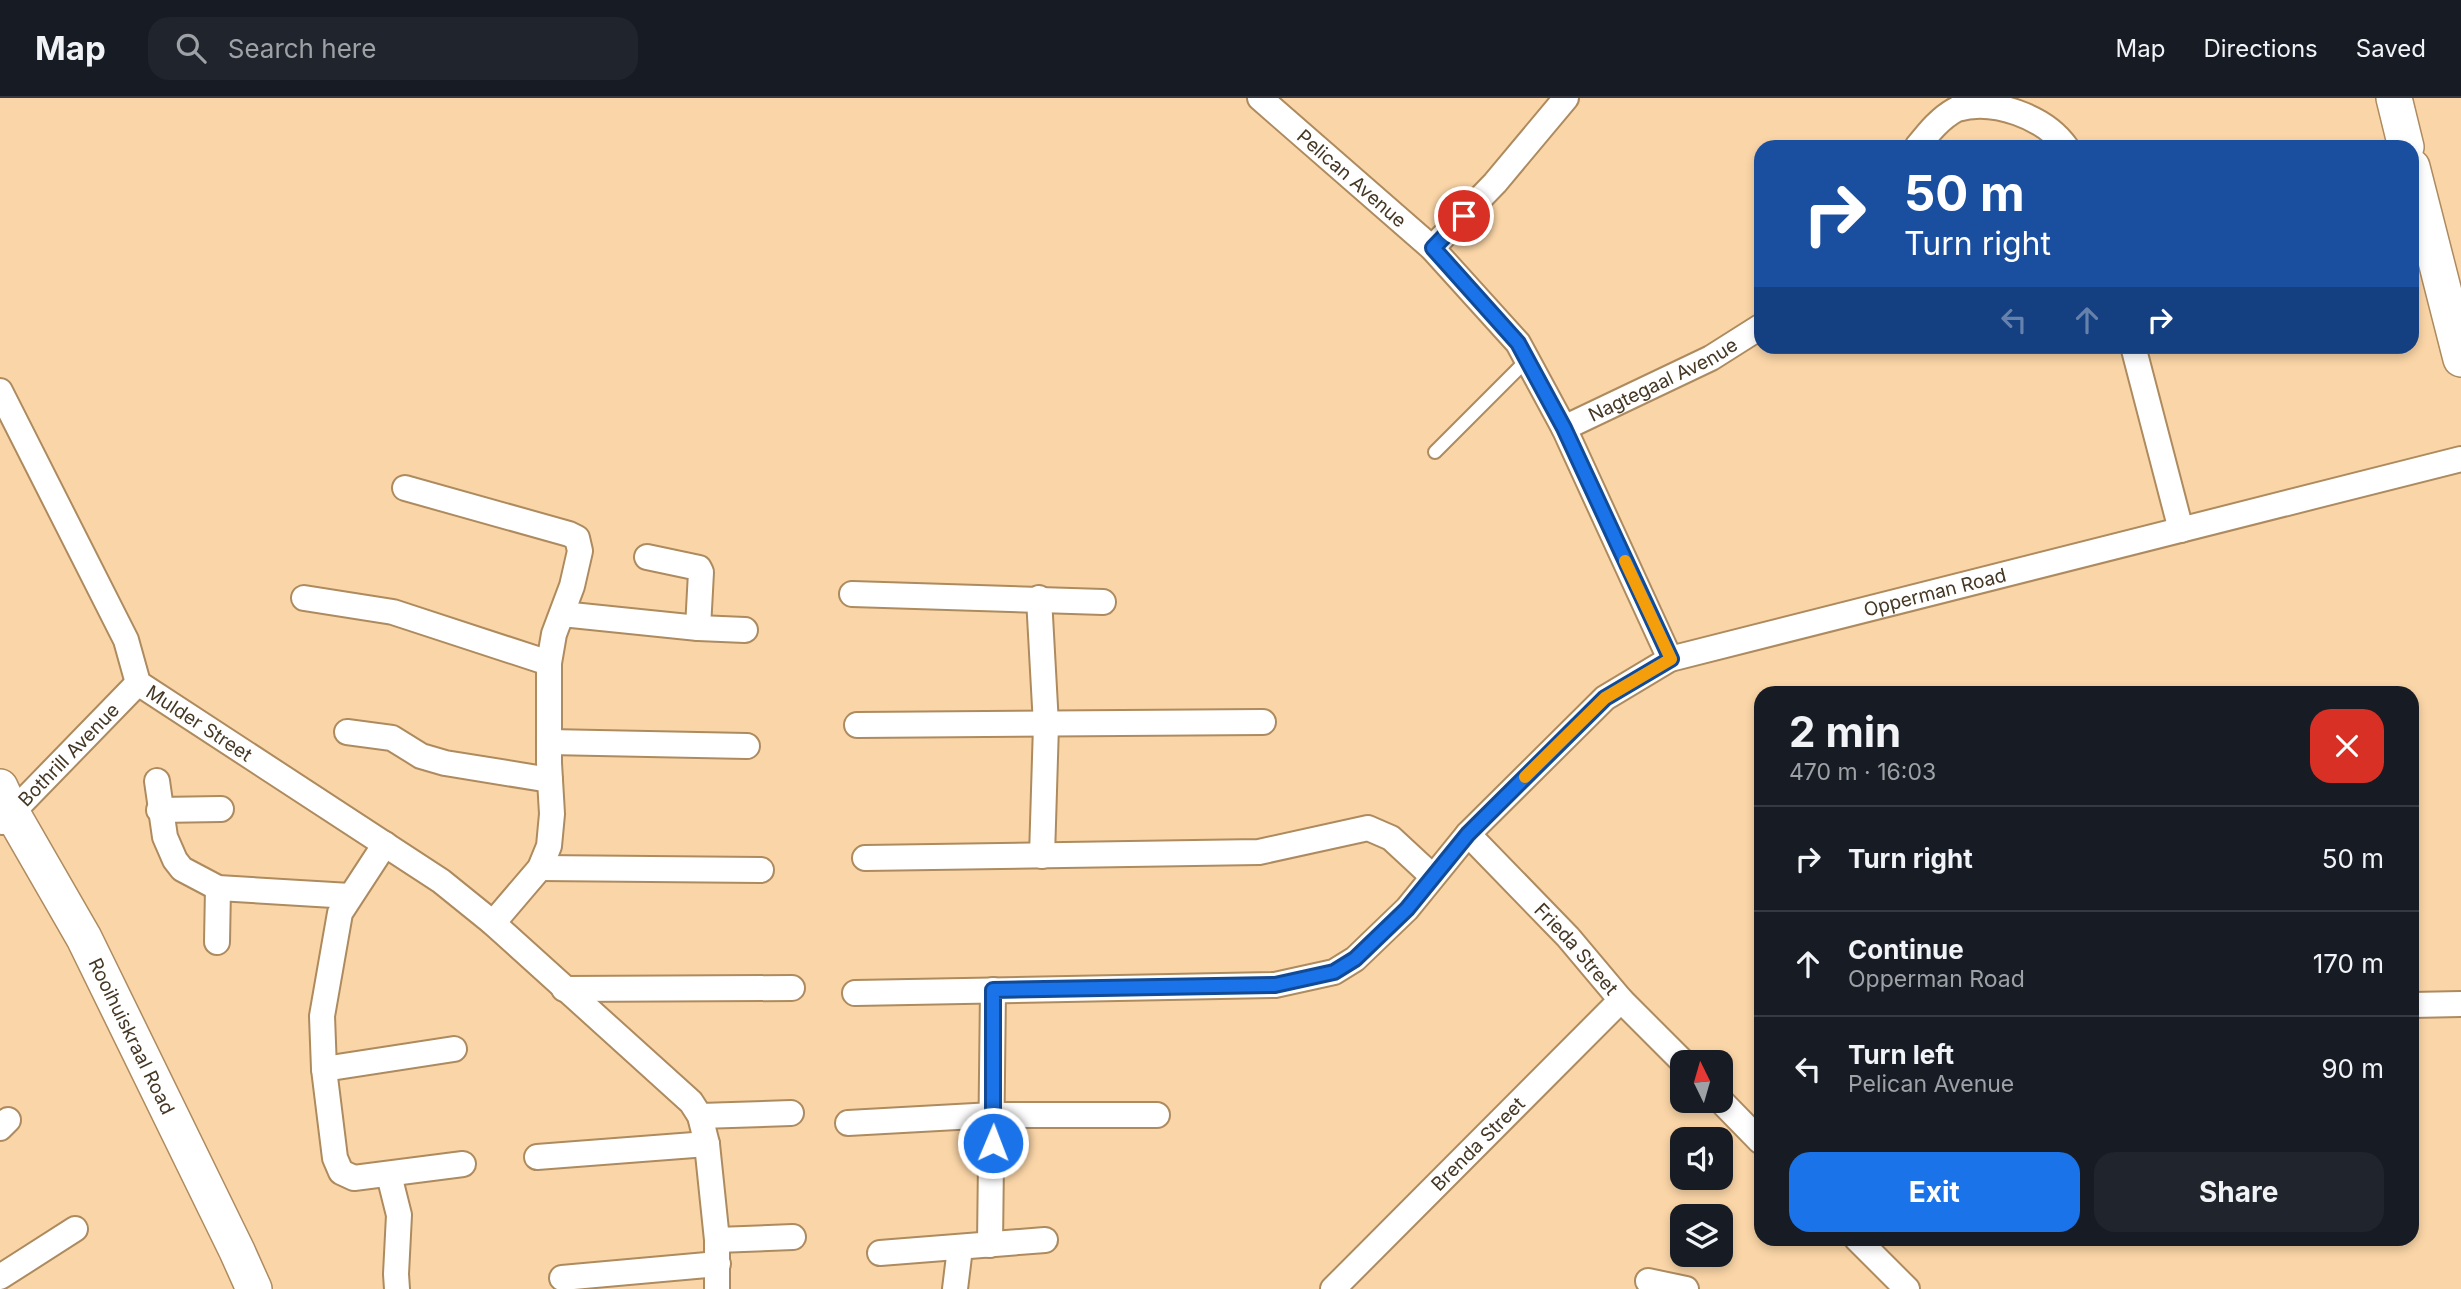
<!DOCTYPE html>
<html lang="en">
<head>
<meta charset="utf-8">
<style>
  :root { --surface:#171b24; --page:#20242c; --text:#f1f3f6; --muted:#9ea1a6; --line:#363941; --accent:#1a73e8 }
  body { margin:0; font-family:Inter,sans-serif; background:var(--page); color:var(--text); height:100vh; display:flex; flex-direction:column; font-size:26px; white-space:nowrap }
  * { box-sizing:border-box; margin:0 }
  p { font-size:23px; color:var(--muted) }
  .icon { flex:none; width:38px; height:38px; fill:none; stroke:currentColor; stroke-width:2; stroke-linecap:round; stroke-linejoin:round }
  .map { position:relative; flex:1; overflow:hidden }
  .details { position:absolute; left:1754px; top:588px; width:665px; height:560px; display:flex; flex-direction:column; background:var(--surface); border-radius:21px; box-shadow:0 4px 10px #0003 }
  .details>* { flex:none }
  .top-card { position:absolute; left:1754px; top:42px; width:665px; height:214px; border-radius:21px; box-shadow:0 4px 10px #0003; background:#1a4fa0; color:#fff; overflow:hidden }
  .needle { width:46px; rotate:355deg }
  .controls { position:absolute; left:1670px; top:952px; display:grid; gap:14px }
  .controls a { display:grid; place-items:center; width:63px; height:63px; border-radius:14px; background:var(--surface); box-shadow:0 4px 10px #0003; font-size:35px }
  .pin { position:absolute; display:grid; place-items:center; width:60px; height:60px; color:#fff; margin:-30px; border:4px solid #fff; border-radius:50%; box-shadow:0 2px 7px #0007 }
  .me { position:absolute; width:77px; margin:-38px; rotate:1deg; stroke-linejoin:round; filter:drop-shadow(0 0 5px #0008) }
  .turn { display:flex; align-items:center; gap:24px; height:147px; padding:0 35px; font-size:32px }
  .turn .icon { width:91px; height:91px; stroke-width:2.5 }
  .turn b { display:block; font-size:49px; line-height:60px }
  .lanes { display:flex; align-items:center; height:66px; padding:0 35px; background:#0003; justify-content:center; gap:35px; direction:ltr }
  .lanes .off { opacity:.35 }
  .round { display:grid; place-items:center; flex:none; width:74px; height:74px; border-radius:21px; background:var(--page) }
  .head { display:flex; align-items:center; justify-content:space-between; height:119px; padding:0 35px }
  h1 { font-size:42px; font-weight:700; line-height:52px }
  .cta { display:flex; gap:14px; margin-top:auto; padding:14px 35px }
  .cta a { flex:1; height:80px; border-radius:21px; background:var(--accent); color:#fff; font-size:28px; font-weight:700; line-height:80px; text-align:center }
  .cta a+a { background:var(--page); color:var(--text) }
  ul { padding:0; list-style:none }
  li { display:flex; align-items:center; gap:21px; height:105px; padding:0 35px; border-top:2px solid var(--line) }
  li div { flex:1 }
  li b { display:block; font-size:26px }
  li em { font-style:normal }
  header { display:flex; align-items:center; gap:42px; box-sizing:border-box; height:98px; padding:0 35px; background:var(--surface); border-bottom:2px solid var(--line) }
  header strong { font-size:33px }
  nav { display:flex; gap:38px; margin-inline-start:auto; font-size:24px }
  .search { width:490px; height:63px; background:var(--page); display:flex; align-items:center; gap:18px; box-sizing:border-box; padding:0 24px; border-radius:21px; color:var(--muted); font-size:26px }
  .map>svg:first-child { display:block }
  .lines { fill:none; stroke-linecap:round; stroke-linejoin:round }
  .lane-casing { stroke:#ad8b5f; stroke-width:16 }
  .street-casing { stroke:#ad8b5f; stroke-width:28 }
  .secondary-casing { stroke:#ad8b5f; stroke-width:38 }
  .lane { stroke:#fff; stroke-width:12 }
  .street { stroke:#fff; stroke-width:24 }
  .secondary { stroke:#fff; stroke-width:35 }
  .route-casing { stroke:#114b97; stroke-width:18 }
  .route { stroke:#1a73e8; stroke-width:12 }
  .slow { stroke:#f59e0b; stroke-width:12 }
  .labels { text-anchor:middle; stroke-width:5; stroke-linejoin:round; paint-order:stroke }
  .street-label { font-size:19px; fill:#453724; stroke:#fce5ca }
</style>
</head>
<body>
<header>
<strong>Map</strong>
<div class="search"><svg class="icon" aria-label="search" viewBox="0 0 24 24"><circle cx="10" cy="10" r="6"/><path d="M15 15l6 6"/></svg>Search here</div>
<nav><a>Map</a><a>Directions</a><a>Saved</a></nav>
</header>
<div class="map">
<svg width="2461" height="1191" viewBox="0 0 2461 1191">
  <rect width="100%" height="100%" fill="#fad5a7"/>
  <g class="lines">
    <!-- lane casing -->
    <g class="lane-casing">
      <path id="lane" d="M1435 354 1527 262"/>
    </g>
    <!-- street casing -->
    <g class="street-casing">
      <g id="street">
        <path id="s1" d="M1260 0 1432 150 1518 245 1564 330 1670 561"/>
        <path d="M1917 49C1929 34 1940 20 1957 11 1993 0 2045 19 2066 49"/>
        <path d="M1432 150 1495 85 1566 0"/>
        <path d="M2133 248 2181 432"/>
        <path id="s2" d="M0 293 126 542 138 585 441 783 493 825 691 1004 700 1018 707 1046 717 1142V1191"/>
        <path id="s3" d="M1564 330 1711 260 1760 229"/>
        <path d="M405 390 569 436 577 440 580 453 572 488 554 536 549 565V665L552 716 549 748 540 770 493 825"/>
        <path d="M647 459 699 470 701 474 698 530"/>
        <path d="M852 496 1103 504"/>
        <path d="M304 500 393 514 549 565"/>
        <path d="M1039 500 1046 627 1042 758"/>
        <path d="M562 516 698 530 745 532"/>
        <path d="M857 627 1263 624"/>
        <path d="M347 634 392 640 421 658 445 665 550 682"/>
        <path d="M549 644 747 648"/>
        <path d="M157 683 165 739 175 762 182 771 218 790 350 798"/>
        <path d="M159 712 221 711"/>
        <path id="s4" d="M3 724 138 585"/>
        <path id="s5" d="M1468 736 1568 839 1621 902 1683 964"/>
        <path d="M385 746 340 815 322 918 324 971 335 1060 341 1074 354 1080 463 1066"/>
        <path d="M865 760 1259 754 1368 730 1391 740 1432 778"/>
        <path d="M540 770 761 772"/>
        <path d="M217 844 218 790"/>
        <path d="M564 891 792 890"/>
        <path id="s6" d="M855 895 1275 887 1334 874 1355 861 1407 811 1468 736 1605 600 1670 561 2461 361"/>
        <path d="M2412 907 2461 906"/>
        <path d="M324 971 454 951"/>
        <path d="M1720 1002 1760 1043"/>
        <path d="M700 1018 791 1015"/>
        <path d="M848 1025 993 1017H1157"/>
        <path d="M0 1030 8 1022"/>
        <path d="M537 1059 707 1046"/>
        <path d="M389 1077 399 1117 396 1176 397 1191"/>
        <path d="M1857 1141 1907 1191"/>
        <path d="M717 1142 793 1139"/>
        <path d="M990 1147 993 892"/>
        <path d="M880 1155 1045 1142"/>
        <path d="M0 1179 75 1131"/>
        <path d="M562 1180 718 1166"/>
        <path d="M1648 1183 1686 1191"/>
        <path d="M955 1191 960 1150"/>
        <path id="s7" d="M1333 1191 1621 902"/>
      </g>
    </g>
    <!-- secondary casing -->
    <g class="secondary-casing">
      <g id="secondary">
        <path d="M2394 0 2406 49"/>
        <path d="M2412 69 2461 261"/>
        <path id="s8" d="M0 689 12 715 84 840 237 1153 254 1191"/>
      </g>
    </g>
    <!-- lane -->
    <use href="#lane" class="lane"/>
    <!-- street -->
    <use href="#street" class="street"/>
    <!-- secondary -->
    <use href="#secondary" class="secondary"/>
  </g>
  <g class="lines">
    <!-- route casing -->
    <g class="route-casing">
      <path id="route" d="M993 1045V892L1275 887 1334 874 1355 861 1407 811 1468 736 1605 600 1671 561 1564 330 1518 245 1433 150 1464 118"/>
    </g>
    <!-- route -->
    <use href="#route" class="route"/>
    <!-- slow -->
    <path class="slow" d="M1525 679 1605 600 1671 561 1625 463"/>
  </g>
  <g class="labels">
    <!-- street labels -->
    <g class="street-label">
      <text dy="7" stroke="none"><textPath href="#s1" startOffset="122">Pelican Avenue</textPath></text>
      <text dy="7" stroke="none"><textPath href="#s3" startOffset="110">Nagtegaal Avenue</textPath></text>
      <text dy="7" stroke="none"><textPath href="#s6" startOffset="1216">Opperman Road</textPath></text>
      <text dy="7" stroke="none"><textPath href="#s2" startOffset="397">Mulder Street</textPath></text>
      <text dy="7" stroke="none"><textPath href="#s4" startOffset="94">Bothrill Avenue</textPath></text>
      <text dy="7" stroke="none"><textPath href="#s5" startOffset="158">Frieda Street</textPath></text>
      <text dy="7" stroke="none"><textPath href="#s8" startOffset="282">Rooihuiskraal Road</textPath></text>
      <text dy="7" stroke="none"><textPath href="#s7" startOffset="205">Brenda Street</textPath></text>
    </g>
  </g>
</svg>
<div class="controls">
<a><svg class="needle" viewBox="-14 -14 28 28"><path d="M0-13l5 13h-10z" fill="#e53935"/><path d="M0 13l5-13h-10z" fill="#9ea1a6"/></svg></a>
<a><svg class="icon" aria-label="sound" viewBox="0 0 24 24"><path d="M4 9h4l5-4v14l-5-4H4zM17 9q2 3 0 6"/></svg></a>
<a><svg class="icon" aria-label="layers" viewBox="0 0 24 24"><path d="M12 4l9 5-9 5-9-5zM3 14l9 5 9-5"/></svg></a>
</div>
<div class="pin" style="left:1464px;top:118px;background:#d93025"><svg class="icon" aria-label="arrive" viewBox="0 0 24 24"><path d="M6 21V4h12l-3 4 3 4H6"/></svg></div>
<svg class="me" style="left:993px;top:1045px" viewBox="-20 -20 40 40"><circle r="17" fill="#1a73e8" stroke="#fff" stroke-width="3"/><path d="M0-11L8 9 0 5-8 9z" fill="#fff"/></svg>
<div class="top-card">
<div class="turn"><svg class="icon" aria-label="right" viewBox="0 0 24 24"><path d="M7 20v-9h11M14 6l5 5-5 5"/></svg><div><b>50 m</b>Turn right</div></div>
<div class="lanes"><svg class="icon off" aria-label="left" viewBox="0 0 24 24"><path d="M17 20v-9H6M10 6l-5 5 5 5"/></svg><svg class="icon off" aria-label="ahead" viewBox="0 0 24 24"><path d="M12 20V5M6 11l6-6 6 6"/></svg><svg class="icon" aria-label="right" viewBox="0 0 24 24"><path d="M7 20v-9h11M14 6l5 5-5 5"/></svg></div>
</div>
<section class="details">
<div class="head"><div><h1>2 min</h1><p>470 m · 16:03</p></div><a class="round" style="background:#d93025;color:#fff"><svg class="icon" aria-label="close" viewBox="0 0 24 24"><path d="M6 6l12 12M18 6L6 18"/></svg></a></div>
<ul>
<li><svg class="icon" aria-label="right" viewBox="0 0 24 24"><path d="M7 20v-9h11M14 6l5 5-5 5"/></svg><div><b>Turn right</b></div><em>50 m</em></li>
<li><svg class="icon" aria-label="ahead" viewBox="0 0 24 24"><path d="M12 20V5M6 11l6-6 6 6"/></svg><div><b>Continue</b><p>Opperman Road</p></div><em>170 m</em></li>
<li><svg class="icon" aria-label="left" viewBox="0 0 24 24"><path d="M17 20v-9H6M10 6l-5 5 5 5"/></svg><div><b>Turn left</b><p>Pelican Avenue</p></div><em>90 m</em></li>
</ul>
<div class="cta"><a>Exit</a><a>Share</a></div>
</section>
</div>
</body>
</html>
